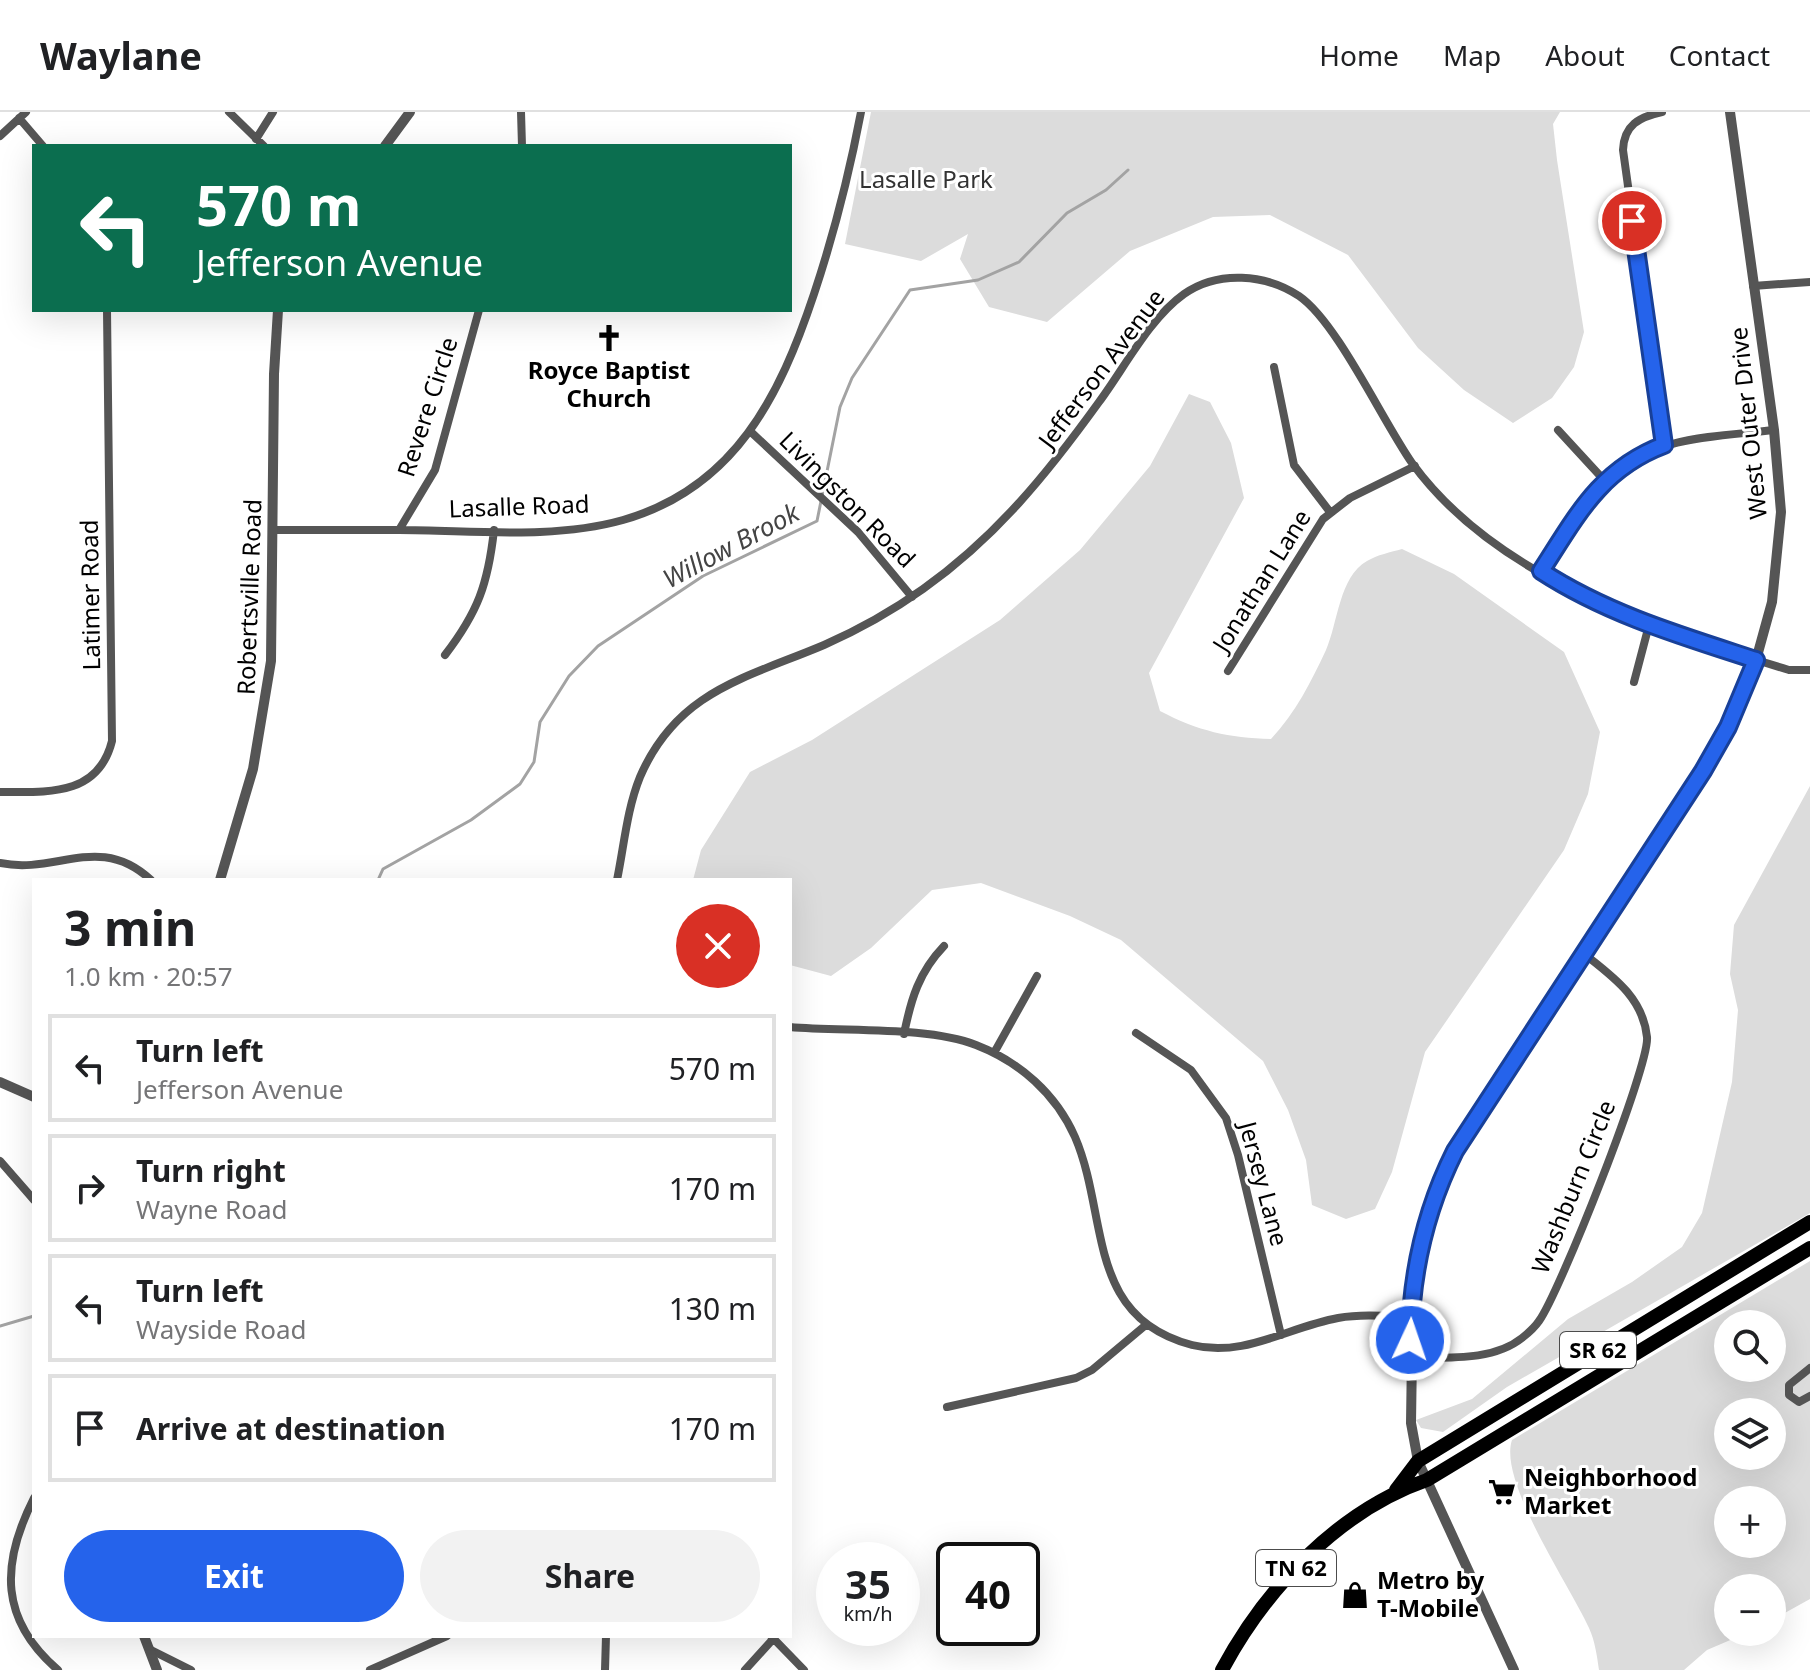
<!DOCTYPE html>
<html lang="en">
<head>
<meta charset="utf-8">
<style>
  :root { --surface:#fff; --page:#f2f2f2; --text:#202124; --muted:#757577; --line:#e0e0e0; --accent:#2563eb }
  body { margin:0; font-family:"Noto Sans",sans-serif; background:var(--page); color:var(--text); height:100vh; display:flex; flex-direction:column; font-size:30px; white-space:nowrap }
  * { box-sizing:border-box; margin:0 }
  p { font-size:26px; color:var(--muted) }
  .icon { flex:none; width:44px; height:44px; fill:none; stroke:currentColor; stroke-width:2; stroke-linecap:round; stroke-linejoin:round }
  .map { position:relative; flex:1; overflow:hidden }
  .details { position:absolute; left:32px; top:766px; width:760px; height:760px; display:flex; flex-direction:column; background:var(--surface); border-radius:0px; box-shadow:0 8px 32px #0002 }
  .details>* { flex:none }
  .top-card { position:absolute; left:32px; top:32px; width:760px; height:168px; border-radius:0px; box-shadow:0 8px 32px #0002; background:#0b6e4f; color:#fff; overflow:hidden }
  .tools { position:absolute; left:1714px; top:1198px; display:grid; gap:16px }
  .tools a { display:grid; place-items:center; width:72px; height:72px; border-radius:50%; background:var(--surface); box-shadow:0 8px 32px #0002; font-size:40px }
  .speed { position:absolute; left:816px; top:1430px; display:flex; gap:16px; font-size:40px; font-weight:700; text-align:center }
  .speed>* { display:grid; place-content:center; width:104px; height:104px; border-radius:50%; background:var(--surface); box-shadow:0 8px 32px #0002; line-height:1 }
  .speed small { font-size:20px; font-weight:400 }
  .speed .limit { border:4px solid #111; border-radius:12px; background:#fff; color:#111 }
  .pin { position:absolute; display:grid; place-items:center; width:68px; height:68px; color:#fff; margin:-34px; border:4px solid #fff; border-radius:50%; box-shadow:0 2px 8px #0007 }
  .me { position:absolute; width:88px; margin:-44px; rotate:3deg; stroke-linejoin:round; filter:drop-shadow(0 0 6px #0008) }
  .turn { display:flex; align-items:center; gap:28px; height:168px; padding:0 32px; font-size:36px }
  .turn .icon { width:104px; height:104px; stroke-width:2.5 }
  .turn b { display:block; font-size:56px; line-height:68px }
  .round { display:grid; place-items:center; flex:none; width:84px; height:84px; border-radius:42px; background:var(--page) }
  .overview { display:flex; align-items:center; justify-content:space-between; height:136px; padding:0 32px }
  h1 { font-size:48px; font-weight:700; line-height:60px }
  .cta { display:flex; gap:16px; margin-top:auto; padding:16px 32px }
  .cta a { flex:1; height:92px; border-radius:48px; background:var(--accent); color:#fff; font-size:32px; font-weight:700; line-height:92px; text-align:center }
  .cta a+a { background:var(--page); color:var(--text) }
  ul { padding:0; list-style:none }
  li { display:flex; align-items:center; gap:24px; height:108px; margin:0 16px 12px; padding:0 16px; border:4px solid var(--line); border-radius:0px }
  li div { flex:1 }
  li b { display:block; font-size:30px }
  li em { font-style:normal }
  header { display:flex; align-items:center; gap:48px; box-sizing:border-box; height:112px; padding:0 40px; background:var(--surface); border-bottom:2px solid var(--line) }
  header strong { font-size:38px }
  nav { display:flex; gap:44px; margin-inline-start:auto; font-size:28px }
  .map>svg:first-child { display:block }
  .green { fill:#dcdcdc; fill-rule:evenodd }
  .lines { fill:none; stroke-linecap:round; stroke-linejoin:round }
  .stream { stroke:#a3a3a3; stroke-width:3 }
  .minor { stroke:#555; stroke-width:8 }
  .tertiary { stroke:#555; stroke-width:10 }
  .trunk { stroke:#000; stroke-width:14 }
  .route-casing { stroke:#184099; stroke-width:20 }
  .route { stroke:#2563eb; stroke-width:14 }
  .labels { text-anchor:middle; stroke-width:6; stroke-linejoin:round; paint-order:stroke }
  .shield { fill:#fff; stroke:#4c4c4c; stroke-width:2 }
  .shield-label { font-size:22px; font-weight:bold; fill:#000 }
  .park-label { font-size:24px; fill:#333; stroke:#fff }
  .street-label { font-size:24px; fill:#000; stroke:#fff }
  .poi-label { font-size:24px; font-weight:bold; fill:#000; stroke:#fff; text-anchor:start }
  .water-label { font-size:26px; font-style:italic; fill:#444; stroke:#fff }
</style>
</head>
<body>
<header>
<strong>Waylane</strong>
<nav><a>Home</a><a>Map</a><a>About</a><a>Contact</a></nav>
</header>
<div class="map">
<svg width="1810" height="1558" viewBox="0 0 1810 1558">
  <rect width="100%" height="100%" fill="#fff"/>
  <!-- green -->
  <path class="green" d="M871 0H1560L1553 12 1557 48 1584 220 1574 255 1552 286 1513 311 1464 278 1418 236 1348 143 1270 103 1213 105 1130 139 1047 210 989 195 960 147 968 122 921 149 845 132Z
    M1189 282 1210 290 1231 331 1244 386 1149 561 1160 599C1198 619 1229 626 1271 627 1296 600 1311 570 1326 538 1338 511 1339 465 1367 449 1377 443 1391 440 1402 437L1454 462 1564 540 1600 620 1588 682 1564 738 1425 940 1392 1060 1375 1097 1346 1107 1312 1093 1306 1048 1288 998 1263 949 1121 828 1070 804 981 771 932 778 871 836 831 864 790 853V768H693L701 738 750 660 812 628 1000 508 1080 438 1150 354Z
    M1810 674V1101L1507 1275 1443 1320 1421 1316 1416 1308 1472 1287 1568 1207 1632 1170 1682 1135 1702 1101 1732 970 1738 898 1730 862 1734 813Z
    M1810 1149V1487L1772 1508V1476H1728V1520H1749L1707 1538 1684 1558H1599C1597 1544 1595 1529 1589 1516 1570 1474 1498 1369 1512 1328ZM1728 1212H1772V1256H1728ZM1728 1300H1772V1344H1728ZM1728 1388H1772V1432H1728Z"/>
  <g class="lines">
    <!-- stream -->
    <path class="stream" d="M378 768 383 757 471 708 520 672 534 650 540 610 569 564 598 534 703 464 817 409 840 295 852 266 910 178 978 168 1019 150 1067 101 1106 78 1128 58
      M0 1214 34 1204"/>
    <!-- minor -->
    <path class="minor" d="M229 0 264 34
      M521 0 522 34
      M1662 0C1639 5 1624 13 1623 38L1664 333
      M19 6 43 34
      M0 24 26 0
      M256 27 273 0
      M1753 174 1810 170
      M1274 255 1294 353 1330 400
      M1558 318 1604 368
      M751 320 858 420 912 485
      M274 418H399L435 358 479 198
      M399 418C472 418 552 428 623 408 735 376 780 284 814 182 834 122 849 63 861 0
      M1541 459C1560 429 1579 393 1605 368 1650 324 1715 325 1774 318
      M445 543C478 500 488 472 494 418
      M1228 559 1323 407 1350 386 1415 354
      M1634 570 1649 513
      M0 680C47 680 98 685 112 629L107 198
      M0 751C57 763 99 720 151 768
      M617 768C624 734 627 697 640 665 677 579 746 566 824 533 858 518 892 499 923 477 996 425 1047 362 1099 290 1125 255 1149 207 1184 182 1218 158 1266 162 1299 184 1337 210 1382 308 1412 351 1497 468 1658 518 1789 558H1810
      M790 915C844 920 927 914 976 933 1020 950 1056 982 1075 1025 1109 1104 1085 1205 1192 1233 1244 1246 1288 1215 1338 1206 1362 1202 1386 1204 1410 1205
      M1136 921 1191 958 1226 1006 1238 1043 1281 1223
      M904 922C911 887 919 860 944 834
      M994 941 1037 864
      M0 1049 34 1088
      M1410 1246C1445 1245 1492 1250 1522 1226 1527 1222 1535 1215 1539 1209 1559 1182 1650 953 1647 925 1643 885 1612 864 1583 841
      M1810 1256 1789 1273V1283L1799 1290 1810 1284
      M947 1295 1076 1266 1092 1258 1147 1212
      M34 1386C0 1453 0 1508 58 1558
      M771 1524 804 1558
      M149 1537 191 1558
      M370 1558 447 1524
      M605 1558 606 1524
      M745 1558 774 1526"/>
    <!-- tertiary -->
    <path class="tertiary" d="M385 34 410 0
      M220 768 253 657 271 549 274 262 278 198
      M0 970 34 985
      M144 1524 157 1558
      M1514 1558 1418 1349 1411 1311 1413 1173 1427 1109 1455 1039 1709 649 1742 586 1756 548 1772 490 1781 400 1774 318 1730 0"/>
    <!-- trunk -->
    <path class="trunk" d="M1396 1378 1418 1349 1810 1110
      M1222 1558C1266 1476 1338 1399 1427 1368L1810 1136"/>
  </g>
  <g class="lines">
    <!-- route casing -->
    <g class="route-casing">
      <path id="route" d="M1410 1228C1411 1162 1426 1097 1455 1039L1703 659 1728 615 1756 548C1682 524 1607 502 1541 459 1576 405 1600 357 1664 333L1632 109"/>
    </g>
    <!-- route -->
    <use href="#route" class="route"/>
  </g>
  <!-- icons -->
  <defs>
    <g id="church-bare" transform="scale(2.16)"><path d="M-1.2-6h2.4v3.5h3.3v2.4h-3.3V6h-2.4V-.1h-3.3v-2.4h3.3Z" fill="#000" stroke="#fff" stroke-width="2.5" paint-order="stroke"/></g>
    <g id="supermarket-bare" transform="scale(2.16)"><path d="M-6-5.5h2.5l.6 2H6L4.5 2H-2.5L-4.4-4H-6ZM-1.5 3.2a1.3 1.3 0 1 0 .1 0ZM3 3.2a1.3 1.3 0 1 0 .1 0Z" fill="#000" stroke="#fff" stroke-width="2.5" paint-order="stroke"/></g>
    <g id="shop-bare" transform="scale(2.16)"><path d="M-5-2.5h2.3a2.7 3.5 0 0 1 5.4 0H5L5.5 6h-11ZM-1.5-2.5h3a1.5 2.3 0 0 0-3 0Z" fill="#000" stroke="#fff" stroke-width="2.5" paint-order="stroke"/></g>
  </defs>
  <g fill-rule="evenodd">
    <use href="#church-bare" x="609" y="226"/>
    <use href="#supermarket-bare" x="1502" y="1380"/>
    <use href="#shop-bare" x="1355" y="1483"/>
  </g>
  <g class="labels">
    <!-- shield labels -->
    <g class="shield">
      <rect x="1560" y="1220" width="76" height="36" rx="6"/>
      <rect x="1256" y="1438" width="80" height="36" rx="6"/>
    </g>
    <g class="shield-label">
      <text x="1598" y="1246">SR 62</text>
      <text x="1296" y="1464">TN 62</text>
    </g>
    <!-- park labels -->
    <g class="park-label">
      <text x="926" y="76">Lasalle Park</text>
    </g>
    <!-- street labels -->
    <g class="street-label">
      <text transform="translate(1102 257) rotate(-53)" y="8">Jefferson Avenue</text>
      <text transform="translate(428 295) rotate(-72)" y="8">Revere Circle</text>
      <text transform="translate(1749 311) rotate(-96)" y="8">West Outer Drive</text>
      <text transform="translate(847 388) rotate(45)" y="8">Livingston Road</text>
      <text transform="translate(519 395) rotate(-2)" y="8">Lasalle Road</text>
      <text transform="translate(1262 469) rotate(-58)" y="8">Jonathan Lane</text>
      <text transform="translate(91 483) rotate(-91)" y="8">Latimer Road</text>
      <text transform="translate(250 485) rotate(-88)" y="8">Robertsville Road</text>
      <text transform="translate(1263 1072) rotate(75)" y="8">Jersey Lane</text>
      <text transform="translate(1574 1075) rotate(-68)" y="8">Washburn Circle</text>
    </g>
    <!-- poi labels -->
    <g class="poi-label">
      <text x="609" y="267" text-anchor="middle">Royce Baptist<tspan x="609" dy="28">Church</tspan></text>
      <text x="1524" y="1374">Neighborhood<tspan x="1524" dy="28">Market</tspan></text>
      <text x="1377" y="1477">Metro by<tspan x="1377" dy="28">T-Mobile</tspan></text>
    </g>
    <!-- water labels -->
    <g class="water-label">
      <text transform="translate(731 434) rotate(-28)" y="9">Willow Brook</text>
    </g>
  </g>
</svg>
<div class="tools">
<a><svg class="icon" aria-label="search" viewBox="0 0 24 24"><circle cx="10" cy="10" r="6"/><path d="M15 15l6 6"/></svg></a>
<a><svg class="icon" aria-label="layers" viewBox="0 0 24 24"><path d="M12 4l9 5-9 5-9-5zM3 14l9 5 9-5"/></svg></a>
<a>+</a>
<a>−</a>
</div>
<div class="speed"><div>35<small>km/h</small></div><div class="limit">40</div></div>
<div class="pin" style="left:1632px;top:109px;background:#d93025"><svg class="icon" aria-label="arrive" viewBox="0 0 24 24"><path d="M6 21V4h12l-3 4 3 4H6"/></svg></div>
<svg class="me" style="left:1410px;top:1228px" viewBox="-20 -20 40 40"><circle r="17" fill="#2563eb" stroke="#fff" stroke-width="3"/><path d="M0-11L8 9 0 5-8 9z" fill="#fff"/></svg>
<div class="top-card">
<div class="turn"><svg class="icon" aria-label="left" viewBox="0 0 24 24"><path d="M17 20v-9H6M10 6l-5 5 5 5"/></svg><div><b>570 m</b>Jefferson Avenue</div></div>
</div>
<section class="details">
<div class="overview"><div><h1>3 min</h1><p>1.0 km · 20:57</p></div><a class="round" style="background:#d93025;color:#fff"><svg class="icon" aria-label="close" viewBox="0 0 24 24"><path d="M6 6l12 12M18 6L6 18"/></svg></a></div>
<ul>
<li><svg class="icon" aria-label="left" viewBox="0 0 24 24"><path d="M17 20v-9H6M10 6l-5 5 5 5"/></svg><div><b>Turn left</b><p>Jefferson Avenue</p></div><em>570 m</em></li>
<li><svg class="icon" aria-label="right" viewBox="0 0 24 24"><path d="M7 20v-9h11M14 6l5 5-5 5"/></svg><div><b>Turn right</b><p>Wayne Road</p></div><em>170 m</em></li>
<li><svg class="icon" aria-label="left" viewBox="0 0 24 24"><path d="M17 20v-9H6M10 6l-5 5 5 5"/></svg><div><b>Turn left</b><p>Wayside Road</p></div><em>130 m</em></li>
<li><svg class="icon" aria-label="arrive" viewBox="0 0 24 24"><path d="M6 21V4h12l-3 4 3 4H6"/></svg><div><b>Arrive at destination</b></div><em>170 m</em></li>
</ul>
<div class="cta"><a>Exit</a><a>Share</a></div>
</section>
</div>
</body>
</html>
